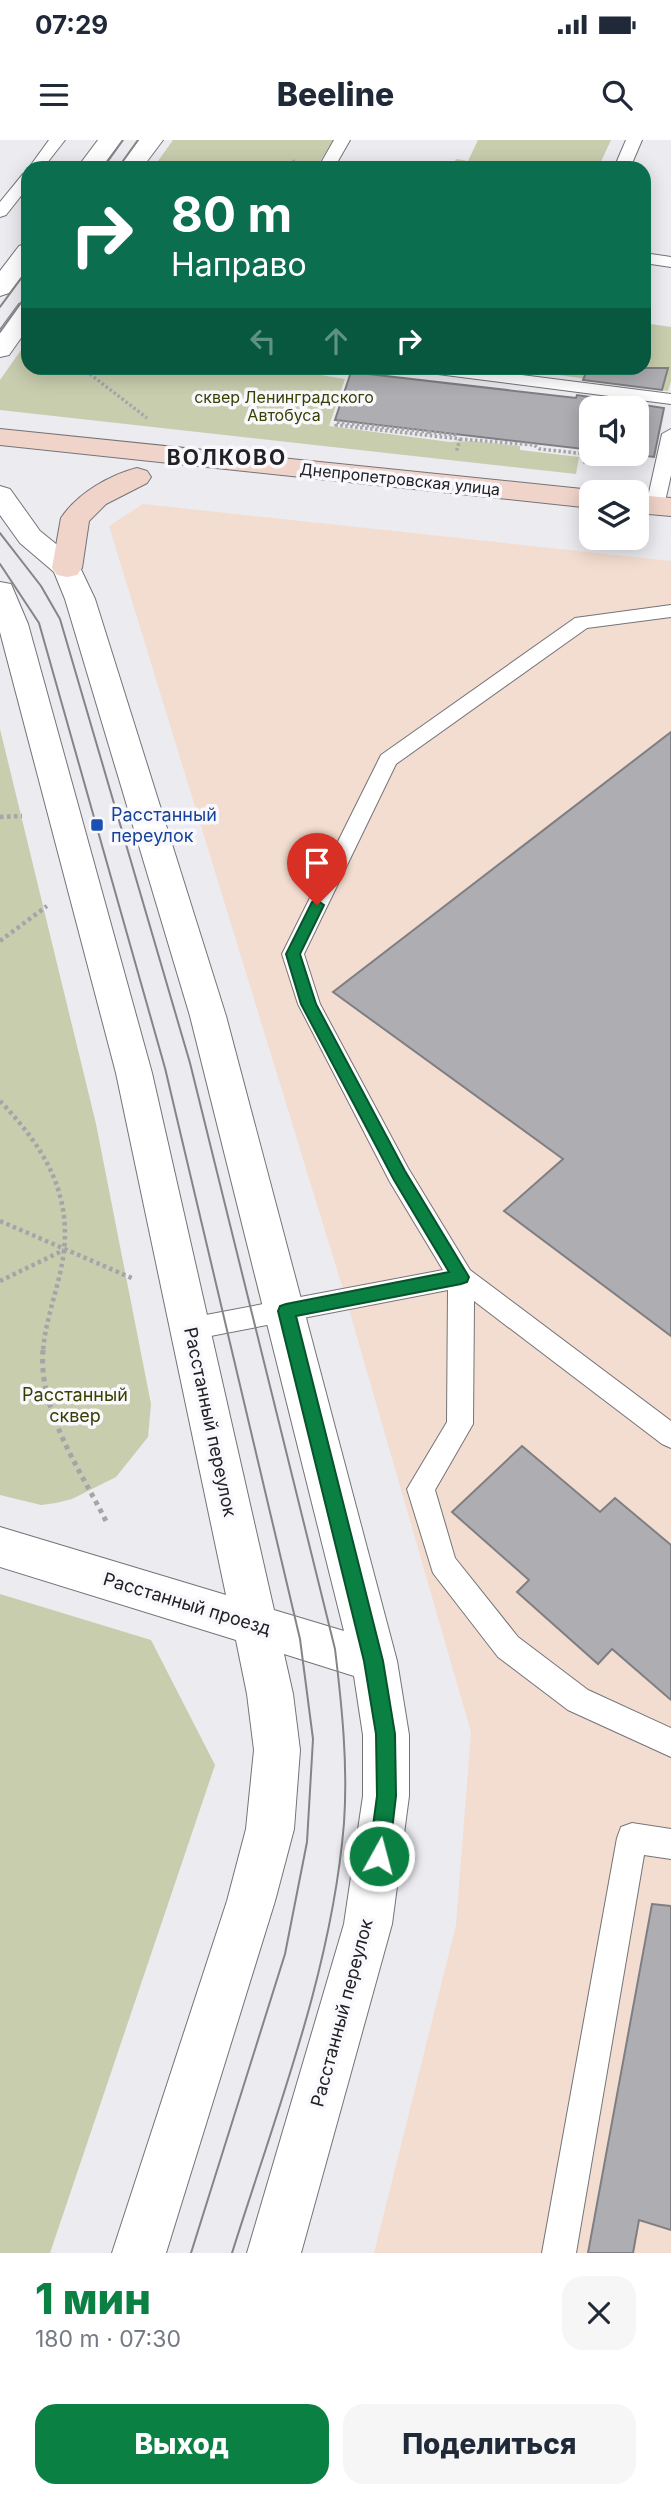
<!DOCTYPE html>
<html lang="ru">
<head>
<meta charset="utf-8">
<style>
  :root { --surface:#fff; --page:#f6f6f7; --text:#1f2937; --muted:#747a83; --accent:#0b8043 }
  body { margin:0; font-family:Inter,sans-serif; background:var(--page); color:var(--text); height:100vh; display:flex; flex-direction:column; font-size:26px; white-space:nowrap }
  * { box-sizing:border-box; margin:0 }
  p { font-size:23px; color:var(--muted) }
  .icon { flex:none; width:38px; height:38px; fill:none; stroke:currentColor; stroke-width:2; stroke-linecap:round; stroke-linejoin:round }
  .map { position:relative; height:2113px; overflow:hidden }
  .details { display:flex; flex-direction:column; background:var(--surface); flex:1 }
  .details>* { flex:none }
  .top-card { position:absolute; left:21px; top:21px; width:630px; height:214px; border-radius:21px; box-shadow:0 4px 18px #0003; background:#0b6e4f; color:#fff; overflow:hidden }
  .controls { position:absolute; left:579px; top:256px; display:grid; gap:14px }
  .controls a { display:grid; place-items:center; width:70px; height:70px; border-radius:14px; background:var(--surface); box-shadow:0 4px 18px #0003; font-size:35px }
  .pin { position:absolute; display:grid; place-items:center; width:60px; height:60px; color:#fff; margin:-72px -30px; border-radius:50% 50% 50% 0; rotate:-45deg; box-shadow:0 0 7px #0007 }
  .pin .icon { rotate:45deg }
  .me { position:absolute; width:77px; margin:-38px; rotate:7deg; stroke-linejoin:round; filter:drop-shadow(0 0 5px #0008) }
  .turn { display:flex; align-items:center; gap:24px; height:147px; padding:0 35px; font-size:32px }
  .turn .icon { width:91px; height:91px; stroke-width:2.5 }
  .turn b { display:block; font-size:49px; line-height:60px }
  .lanes { display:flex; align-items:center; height:66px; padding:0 35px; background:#0003; justify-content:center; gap:35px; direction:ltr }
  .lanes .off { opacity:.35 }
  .round { display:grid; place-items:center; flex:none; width:74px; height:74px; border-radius:21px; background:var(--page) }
  .head { display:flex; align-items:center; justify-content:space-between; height:119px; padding:0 35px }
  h1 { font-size:42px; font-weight:800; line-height:52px; color:var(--accent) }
  .primary-button { display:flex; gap:14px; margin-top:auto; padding:14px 35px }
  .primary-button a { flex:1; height:80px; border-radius:21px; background:var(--accent); color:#fff; font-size:28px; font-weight:800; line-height:80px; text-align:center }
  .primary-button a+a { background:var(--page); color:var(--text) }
  .status { display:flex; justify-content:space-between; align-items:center; height:49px; padding:0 35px; background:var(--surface); direction:ltr }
  .status svg { height:19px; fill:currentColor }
  header { display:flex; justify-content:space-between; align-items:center; height:91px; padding:0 35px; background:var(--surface); font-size:32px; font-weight:800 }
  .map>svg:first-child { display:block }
  .industrial { fill:#f3ddd0 }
  .green { fill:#c8cdae }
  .building { fill:#aeaeb2; stroke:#7f7f83; stroke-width:2 }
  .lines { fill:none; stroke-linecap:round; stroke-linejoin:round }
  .service-casing { stroke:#747478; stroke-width:2 }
  .minor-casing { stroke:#747478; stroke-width:2 }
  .tertiary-casing { stroke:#747478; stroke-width:2 }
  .secondary-casing { stroke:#747478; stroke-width:2 }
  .path-far2 { stroke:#a5a5a9; stroke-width:3.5; stroke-dasharray:2.5 2.5; stroke-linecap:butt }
  .path-far1 { stroke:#a5a5a9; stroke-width:4.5; stroke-dasharray:3.5 3.5; stroke-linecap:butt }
  .path { stroke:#a5a5a9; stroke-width:5; stroke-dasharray:4.5 4.5; stroke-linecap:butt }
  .service { fill:#fff; fill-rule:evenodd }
  .minor { fill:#fff; fill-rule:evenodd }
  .tertiary { fill:#fff; fill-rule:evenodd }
  .secondary { fill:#f0d4ca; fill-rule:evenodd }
  .tram { stroke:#858588; stroke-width:2 }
  .route { fill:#0b8043; stroke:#07532c; stroke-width:2 }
  .transit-dot { fill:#1a4fb4; stroke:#f8f8fd; stroke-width:2.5 }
  .labels { text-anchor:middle; stroke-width:7; stroke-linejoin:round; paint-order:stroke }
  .far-park-label { font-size:16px; fill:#393e01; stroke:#f8f8fd }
  .far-street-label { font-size:16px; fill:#222224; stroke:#f8f8fd }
  .transit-label { font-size:18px; fill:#164399; stroke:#f8f8fd; text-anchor:start }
  .park-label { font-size:18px; fill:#393e01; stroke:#f8f8fd }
  .street-label { font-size:18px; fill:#222224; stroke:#f8f8fd }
  .far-district-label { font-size:21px; font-weight:bold; letter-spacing:2px; fill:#222224; stroke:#f8f8fd }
</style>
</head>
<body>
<div class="status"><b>07:29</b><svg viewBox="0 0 49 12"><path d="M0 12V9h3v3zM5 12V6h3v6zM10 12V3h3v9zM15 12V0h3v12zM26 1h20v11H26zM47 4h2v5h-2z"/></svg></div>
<header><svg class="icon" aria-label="menu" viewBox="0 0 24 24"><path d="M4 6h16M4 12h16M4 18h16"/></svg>Beeline<svg class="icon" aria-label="search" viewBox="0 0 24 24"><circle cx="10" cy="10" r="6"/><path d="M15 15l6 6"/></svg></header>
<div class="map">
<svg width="671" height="2113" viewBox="0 0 671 2113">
  <rect width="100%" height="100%" fill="#ebebf0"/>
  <!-- industrial -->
  <path class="industrial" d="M143 364 671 421V2113H374L456 1785 471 1592 346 1159 109 386Z"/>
  <!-- green -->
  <path class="green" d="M173 0H333L316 28H153Z
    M478 0H611L598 28H451L456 19 468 21Z
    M644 183 671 187V241L668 251 511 228H644Z
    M28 200V228H279L345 239 329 286 450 302 471 301 520 306V310L579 317 576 334 0 270V240Z
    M0 589 96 984 151 1264 148 1297 116 1337 72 1359 56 1363 41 1365 0 1355Z
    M0 1454 151 1500 215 1625 50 2113H0Z"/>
  <!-- building -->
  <path class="building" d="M588 228H668L662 250 583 240Z
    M351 232 576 258 577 255 664 268 654 317 623 313H637V268H592V310L335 280Z
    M671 592V1196L504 1071 563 1019 333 852Z
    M522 1306 600 1372 615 1358 671 1405V1560L612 1509 598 1524 517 1452 529 1440 452 1372Z
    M652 1764 671 1766V2090L639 2080 633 2113H588Z"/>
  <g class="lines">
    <!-- service casing -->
    <g class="service-casing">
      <path id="service" d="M49 0H65L43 28 28 29Z
        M334 0H350L334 28H318Z
        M626 0H642L630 28H614Z
        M28 32V47L6 75 0 77V62L23 34Z
        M644 113 671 117V127L644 123Z
        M421 228H466L671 254V264L430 233Z
        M671 289V335L664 366 655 372 646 366 662 294Z
        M671 465V477L587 488 396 624 304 814 320 864 408 1028 470 1130 671 1281V1308L662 1304 474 1161 473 1284 435 1350 455 1418 518 1497 588 1550 671 1588V1617L568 1570 498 1517 433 1433 407 1349 447 1282 448 1150 190 1200 181 1197 177 1189 181 1181 190 1178 443 1130 390 1042 298 864 282 814 381 615 575 478Z
        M632 1683 671 1689V1719L644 1715 576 2113H542L617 1698 621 1687Z"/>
    </g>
    <!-- minor casing -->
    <g class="minor-casing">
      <path id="minor" d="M139 0H163L142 28H118Z
        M28 162V188L9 215 0 217V190L19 164Z
        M0 346 10 349 40 391 77 421 95 459 226 876 397 1521 409 1595V1656L392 1784 301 2113H247L344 1784 363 1656V1595L354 1536 284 1514 293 1554 300 1610 294 1689 275 1761 166 2113H112L227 1761 246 1689 254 1610 247 1554 236 1500 0 1427V1387L226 1455 116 933 0 492V442L11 444 28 484 152 933 274 1470 344 1491 190 876 65 459 54 432 20 403 0 375Z"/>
    </g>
    <!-- tertiary casing -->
    <g class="tertiary-casing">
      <path id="tertiary" d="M98 0H122L101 28H77Z
        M28 103V128L9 153 0 156V131L19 106Z"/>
    </g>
    <!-- secondary casing -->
    <g class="secondary-casing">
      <path id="secondary" d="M0 289 592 350 598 352H592V368L0 305Z
        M137 328 147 331 151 337 147 343 106 364 89 381 82 428 77 435 67 437 57 435 52 428 61 378C77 354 109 335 137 328Z
        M637 355 671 358V376L637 373Z"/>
    </g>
    <!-- path-far2 -->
    <path class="path-far2" d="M285 28 296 20
      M82 228 147 278
      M429 292 337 282 336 285 460 299 456 313
      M429 292 455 295 454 299
      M460 299 534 305 540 309 586 314 584 326"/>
    <!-- path-far1 -->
    <path class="path-far1" d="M0 677 22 676
      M0 801 47 766
      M0 961C43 1006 73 1053 63 1118 58 1150 45 1180 43 1212
      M0 1081 134 1139
      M0 1141 64 1110"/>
    <!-- path -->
    <path class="path" d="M43 1210C38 1271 81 1331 107 1383"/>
    <!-- service -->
    <use href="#service" class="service"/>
    <!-- minor -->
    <use href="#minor" class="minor"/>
    <!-- tertiary -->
    <use href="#tertiary" class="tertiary"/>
    <!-- secondary -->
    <use href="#secondary" class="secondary"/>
    <!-- tram -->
    <path class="tram" d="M103 28 123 0
      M118 28 138 0
      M0 167 28 129
      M0 192 28 153
      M0 393 41 446 60 479 190 923 335 1509C342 1567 348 1625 344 1683 332 1830 276 1973 232 2113
      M0 424 39 483 165 928 300 1499 313 1599 307 1702 285 1814 191 2113"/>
  </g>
  <!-- route -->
  <path class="route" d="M317 760 324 765 300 814 316 864 405 1031 469 1137 467 1142 461 1144 296 1176 383 1521 395 1594 396 1656 389 1716 386 1723 379 1726 372 1723 369 1716 377 1656 376 1594 364 1521 278 1171 280 1166 286 1164 449 1132 394 1040 301 864 286 814 312 762Z"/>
  <!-- markers -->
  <rect class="transit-dot" x="90" y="678" width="14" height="14" rx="3.5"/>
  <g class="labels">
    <!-- far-park labels -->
    <g class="far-park-label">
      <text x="284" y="263">сквер Ленинградского<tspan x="284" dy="18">Автобуса</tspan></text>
    </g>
    <!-- far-street labels -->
    <g class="far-street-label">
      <text transform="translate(400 339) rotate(6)" y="6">Днепропетровская улица</text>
    </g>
    <!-- transit labels -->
    <g class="transit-label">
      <text x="111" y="681">Расстанный<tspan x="111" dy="21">переулок</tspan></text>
    </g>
    <!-- park labels -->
    <g class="park-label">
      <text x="75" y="1261">Расстанный<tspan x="75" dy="21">сквер</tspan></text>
    </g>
    <!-- street labels -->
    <g class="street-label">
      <text transform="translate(210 1282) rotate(78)" y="6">Расстанный переулок</text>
      <text transform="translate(187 1464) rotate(17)" y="6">Расстанный проезд</text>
      <text transform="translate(342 1873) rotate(-75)" y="6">Расстанный переулок</text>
    </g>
    <!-- far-district labels -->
    <g class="far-district-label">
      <text x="227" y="325">ВОЛКОВО</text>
    </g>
  </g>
</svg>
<div class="controls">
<a><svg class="icon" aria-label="sound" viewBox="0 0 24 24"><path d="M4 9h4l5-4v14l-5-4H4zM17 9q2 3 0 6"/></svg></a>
<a><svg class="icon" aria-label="layers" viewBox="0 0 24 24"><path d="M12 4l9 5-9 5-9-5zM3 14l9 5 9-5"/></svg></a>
</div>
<div class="pin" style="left:317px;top:765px;background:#d93025"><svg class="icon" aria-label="arrive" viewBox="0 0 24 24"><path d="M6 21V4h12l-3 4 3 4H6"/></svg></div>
<svg class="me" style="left:379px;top:1716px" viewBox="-20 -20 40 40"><circle r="17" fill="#0b8043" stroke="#fff" stroke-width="3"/><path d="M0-11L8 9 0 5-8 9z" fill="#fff"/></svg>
<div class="top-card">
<div class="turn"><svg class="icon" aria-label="right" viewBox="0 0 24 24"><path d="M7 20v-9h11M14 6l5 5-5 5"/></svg><div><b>80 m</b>Направо</div></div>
<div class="lanes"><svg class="icon off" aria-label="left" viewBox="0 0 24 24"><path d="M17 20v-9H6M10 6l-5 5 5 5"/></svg><svg class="icon off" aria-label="ahead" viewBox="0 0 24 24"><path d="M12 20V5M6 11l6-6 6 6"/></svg><svg class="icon" aria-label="right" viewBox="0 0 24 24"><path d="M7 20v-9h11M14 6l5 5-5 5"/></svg></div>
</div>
</div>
<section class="details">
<div class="head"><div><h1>1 мин</h1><p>180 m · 07:30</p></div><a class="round"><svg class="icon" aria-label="close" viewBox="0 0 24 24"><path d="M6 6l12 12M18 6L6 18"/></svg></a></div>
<div class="primary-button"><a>Выход</a><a>Поделиться</a></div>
</section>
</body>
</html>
